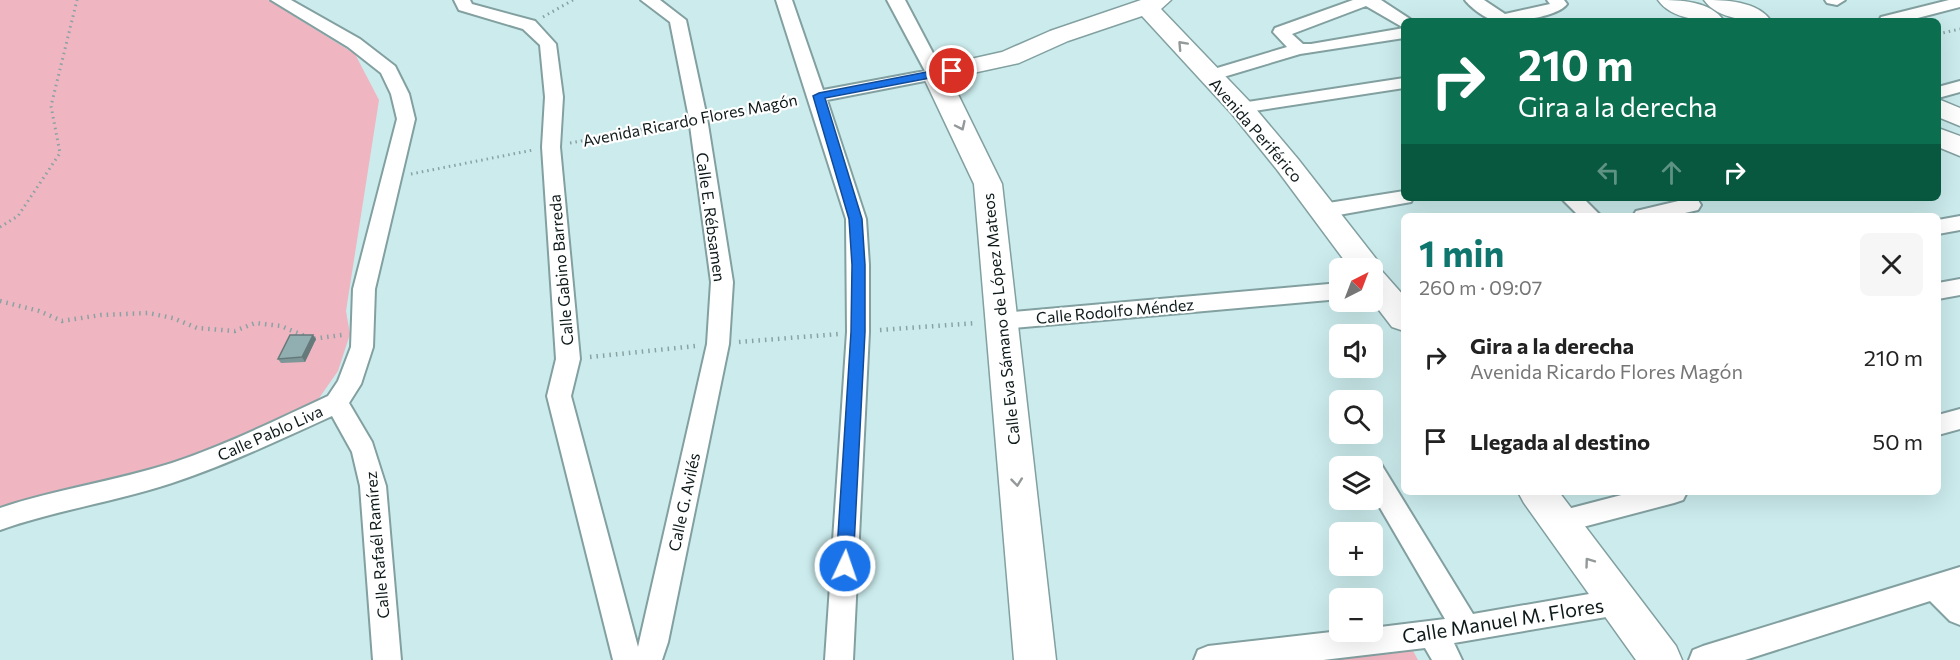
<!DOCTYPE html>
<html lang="es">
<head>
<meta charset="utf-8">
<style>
  :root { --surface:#fff; --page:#f6f6f6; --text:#222; --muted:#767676; --accent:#0f766e }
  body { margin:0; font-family:Commissioner,sans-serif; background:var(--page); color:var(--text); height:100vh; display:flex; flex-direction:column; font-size:22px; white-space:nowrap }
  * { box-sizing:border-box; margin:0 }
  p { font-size:20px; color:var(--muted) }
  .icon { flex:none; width:33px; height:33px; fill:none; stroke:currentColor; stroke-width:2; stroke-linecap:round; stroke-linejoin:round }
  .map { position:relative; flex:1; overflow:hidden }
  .sheet { position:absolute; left:1401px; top:213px; width:540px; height:282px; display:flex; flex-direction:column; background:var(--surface); border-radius:9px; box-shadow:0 6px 24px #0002 }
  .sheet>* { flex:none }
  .guide { position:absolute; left:1401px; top:18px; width:540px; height:183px; border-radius:9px; box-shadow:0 6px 24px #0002; background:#0b6e4f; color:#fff; overflow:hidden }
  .needle { width:39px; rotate:42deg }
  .buttons { position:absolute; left:1329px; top:258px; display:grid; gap:12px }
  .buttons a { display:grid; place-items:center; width:54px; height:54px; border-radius:9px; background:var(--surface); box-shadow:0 6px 24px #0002; font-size:30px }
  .pin { position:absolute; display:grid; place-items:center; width:51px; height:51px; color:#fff; margin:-26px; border:3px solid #fff; border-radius:50%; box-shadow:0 2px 6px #0007 }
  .me { position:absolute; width:66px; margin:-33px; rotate:3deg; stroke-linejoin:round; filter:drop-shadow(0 0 4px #0008) }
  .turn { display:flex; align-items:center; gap:21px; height:126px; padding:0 18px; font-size:27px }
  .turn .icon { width:78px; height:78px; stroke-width:2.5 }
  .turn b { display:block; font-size:42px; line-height:51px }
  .lanes { display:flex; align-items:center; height:57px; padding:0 18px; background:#0003; justify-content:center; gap:30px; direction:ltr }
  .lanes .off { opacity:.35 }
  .round { display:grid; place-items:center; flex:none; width:63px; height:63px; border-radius:9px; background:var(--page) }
  .overview { display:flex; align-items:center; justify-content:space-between; height:102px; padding:0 18px }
  h1 { font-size:36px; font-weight:700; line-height:45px; color:var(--accent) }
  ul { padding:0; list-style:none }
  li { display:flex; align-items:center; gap:18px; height:84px; padding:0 18px }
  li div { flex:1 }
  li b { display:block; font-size:22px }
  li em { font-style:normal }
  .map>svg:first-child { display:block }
  .green { fill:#efb5c0 }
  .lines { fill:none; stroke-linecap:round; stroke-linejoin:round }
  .street-casing { stroke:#83a0a1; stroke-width:4 }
  .secondary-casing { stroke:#83a0a1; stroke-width:3 }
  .path-far1 { stroke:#89a2a3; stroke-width:3; stroke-dasharray:1.5 4; stroke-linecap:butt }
  .path { stroke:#89a2a3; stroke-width:4.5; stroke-dasharray:1.5 5; stroke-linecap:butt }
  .street { fill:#fff; fill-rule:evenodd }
  .secondary { fill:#fff; fill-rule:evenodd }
  .wall { fill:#7d9697 }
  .shaded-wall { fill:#667a7b }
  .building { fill:#91afb0; stroke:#667a7b; stroke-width:1.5 }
  .oneway { stroke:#939898 }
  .route { fill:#1a73e8; stroke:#114b97; stroke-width:1.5 }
  .labels { text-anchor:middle; stroke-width:4.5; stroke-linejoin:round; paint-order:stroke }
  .street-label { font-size:16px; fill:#0e191a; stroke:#fff }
  .near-street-label { font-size:20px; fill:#0e191a; stroke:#fff }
</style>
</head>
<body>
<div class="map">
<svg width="1960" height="660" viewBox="0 0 1960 660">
  <rect width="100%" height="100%" fill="#cbebec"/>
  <!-- green -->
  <path class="green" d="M0 0H268L355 54 379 100 346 311 350 334 338 371 317 401 230 442 131 477 0 512Z
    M1411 647 1418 660H1290Z"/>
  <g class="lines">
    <!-- street casing -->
    <g class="street-casing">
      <path id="street" d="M271 0H291L360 39 395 66 409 94 415 119 375 289 373 347 361 384 349 403 372 442 386 486 401 660H373L360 486 352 452 332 416C279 440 227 465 172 483 115 502 56 510 0 530V508C56 489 116 481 172 463 226 445 276 420 328 396L338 381 351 347 353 289 397 119 391 94 381 73 348 47Z
        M454 0H470L472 4 535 21 556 44 563 97 560 147 580 359 571 396 638 647 707 344 711 282 689 118 670 22 641 0H660L686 20 707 118 733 282 729 344 668 642 662 660H613L547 396 556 359 542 147 545 97 540 45 523 29 459 10Z
        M776 0H792L823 90 925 71 887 0H905L944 74 941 78 935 79 827 100 866 219 869 265V332L853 660H825L847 332 846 219Z
        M1353 0H1381L1410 19 1411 21H1404V38L1300 54 1210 81 1204 80 1201 76 1204 72 1287 47 1273 32 1275 28ZM1366 6 1404 28 1311 44H1303L1292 34Z
        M1465 0H1484L1505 14 1550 4 1547 0H1564L1567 4C1558 17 1512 23 1496 21 1487 20 1470 7 1465 0Z
        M1825 0H1845L1837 5 1827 3Z
        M1949 0H1960V7L1906 21H1879L1881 17Z
        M1404 78V88L1241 113 1235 112 1232 108 1235 104 1241 103Z
        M1960 81V92L1938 98V87Z
        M1404 191V198H1413L1411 202 1322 218 1315 216 1312 211 1315 206 1322 204Z
        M1561 198H1583L1601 216H1579Z
        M1691 198 1698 200 1701 205 1698 210 1672 216H1633L1636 211Z
        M1960 216V230L1938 234V220Z
        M1960 279V295L1938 299V283Z
        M1340 283V299L1001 329 993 327 990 321 993 315 1001 313Z
        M1960 409V429L1938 435V415Z
        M1372 461 1381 464 1473 614 1618 589 1628 593 1632 602 1628 611 1618 615 1454 643 1462 660H1432L1425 648 1323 660H1194L1198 650 1208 646 1340 631 1372 632V628L1445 619 1372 494V466H1362Z
        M1633 492H1687L1683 500 1674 503 1560 533 1551 530 1547 522 1551 514 1560 511Z
        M1960 567V625L1950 621 1930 601 1745 660H1689L1693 650 1703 646Z"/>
    </g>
    <!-- secondary casing -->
    <g class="secondary-casing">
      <path id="secondary" d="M1141 0H1171L1161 9 1250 102 1298 159 1377 260 1381 270 1404 296V331L1392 327 1372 301V268H1350L1278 171 1232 114 1142 16 1068 41 1019 63 950 78 1002 184 1056 660H1014L974 184 922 74 926 69 1002 52 1050 31Z
        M1658 0C1680 0 1711 1 1724 21 1703 21 1672 20 1658 0Z
        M1704 0C1725 0 1758 1 1771 21 1750 21 1718 20 1704 0Z
        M1938 99 1960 108V126L1938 117Z
        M1938 128 1960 136V156L1938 147Z
        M1518 492H1559L1676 646 1682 660H1636L1524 503Z"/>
    </g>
    <!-- path-far1 -->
    <path class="path-far1" d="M543 17 573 0
      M1938 34 1960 29
      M715 115 799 100
      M570 143 681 122
      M411 174 533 150
      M0 227 18 216 60 153 51 106 77 0"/>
    <!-- path -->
    <path class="path" d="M0 301 39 311 62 321 101 315 148 313 173 318 197 328 235 331 255 323 281 326 312 339 342 335
      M880 330 977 323
      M739 342 839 334
      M590 357 696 346"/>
    <!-- street -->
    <use href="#street" class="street"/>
    <!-- secondary -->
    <use href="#secondary" class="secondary"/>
  </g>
  <!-- wall -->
  <path class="wall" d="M316 339 305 362 281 363 278 359Z"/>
  <!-- shaded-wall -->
  <path class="shaded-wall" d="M313 335 316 339 305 362 302 357Z"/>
  <!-- building -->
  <path class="building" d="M290 335H313L302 357 278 359Z"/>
  <!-- one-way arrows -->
  <defs><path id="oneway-chevron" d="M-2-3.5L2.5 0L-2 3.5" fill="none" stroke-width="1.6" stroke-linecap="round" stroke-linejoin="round" transform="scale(1.5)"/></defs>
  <g class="oneway">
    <use href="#oneway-chevron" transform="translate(1182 45) rotate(-133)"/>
    <use href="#oneway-chevron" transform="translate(961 126) rotate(65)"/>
    <use href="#oneway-chevron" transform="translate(1017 482) rotate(84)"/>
    <use href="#oneway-chevron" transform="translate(1589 562) rotate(-126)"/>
  </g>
  <!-- route -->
  <path class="route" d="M952 67 958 71 956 73 825 98 862 219 865 265V332L853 566 850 571 845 573 839 571 836 566 851 332 852 265 849 219 813 96 819 93Z"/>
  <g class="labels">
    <!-- street labels -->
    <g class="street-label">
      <text transform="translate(690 120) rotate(-11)" y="6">Avenida Ricardo Flores Magón</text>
      <text transform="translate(1256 130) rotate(49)" y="6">Avenida Periférico</text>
      <text transform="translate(711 217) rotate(82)" y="6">Calle E. Rébsamen</text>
      <text transform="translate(561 270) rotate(-95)" y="6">Calle Gabino Barreda</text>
      <text transform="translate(1115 311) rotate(-5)" y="6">Calle Rodolfo Méndez</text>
      <text transform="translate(1001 319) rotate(-96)" y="6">Calle Eva Sámano de López Mateos</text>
      <text transform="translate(270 433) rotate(-24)" y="6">Calle Pablo Liva</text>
      <text transform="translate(684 502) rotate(-78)" y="6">Calle G. Avilés</text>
      <text transform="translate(377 545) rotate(-95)" y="6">Calle Rafaél Ramírez</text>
    </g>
    <!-- near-street labels -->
    <g class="near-street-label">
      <text transform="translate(1503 621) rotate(-9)" y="7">Calle Manuel M. Flores</text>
    </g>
  </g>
</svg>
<div class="buttons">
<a><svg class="needle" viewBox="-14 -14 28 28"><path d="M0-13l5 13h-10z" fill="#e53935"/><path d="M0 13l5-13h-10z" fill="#767676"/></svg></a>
<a><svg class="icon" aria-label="sound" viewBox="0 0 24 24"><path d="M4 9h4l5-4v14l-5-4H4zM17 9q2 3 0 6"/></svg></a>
<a><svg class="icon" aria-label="search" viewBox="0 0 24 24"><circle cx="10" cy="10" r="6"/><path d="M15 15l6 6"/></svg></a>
<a><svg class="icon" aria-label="layers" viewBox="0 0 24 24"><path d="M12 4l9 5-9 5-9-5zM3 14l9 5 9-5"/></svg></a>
<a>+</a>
<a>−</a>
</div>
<div class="pin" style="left:952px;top:71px;background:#d93025"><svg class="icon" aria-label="arrive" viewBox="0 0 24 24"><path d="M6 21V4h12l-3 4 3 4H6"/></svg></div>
<svg class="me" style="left:845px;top:566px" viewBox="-20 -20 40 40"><circle r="17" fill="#1a73e8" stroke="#fff" stroke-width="3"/><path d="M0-11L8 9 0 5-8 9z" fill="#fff"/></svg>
<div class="guide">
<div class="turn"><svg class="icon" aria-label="right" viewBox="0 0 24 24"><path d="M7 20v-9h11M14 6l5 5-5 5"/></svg><div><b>210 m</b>Gira a la derecha</div></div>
<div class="lanes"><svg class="icon off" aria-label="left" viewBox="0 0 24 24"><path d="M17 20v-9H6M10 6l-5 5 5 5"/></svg><svg class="icon off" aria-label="ahead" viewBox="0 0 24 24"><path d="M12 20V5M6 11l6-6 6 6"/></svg><svg class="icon" aria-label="right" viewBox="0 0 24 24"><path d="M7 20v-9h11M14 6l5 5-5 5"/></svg></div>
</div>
<section class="sheet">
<div class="overview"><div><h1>1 min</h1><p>260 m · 09:07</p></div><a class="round"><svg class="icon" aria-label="close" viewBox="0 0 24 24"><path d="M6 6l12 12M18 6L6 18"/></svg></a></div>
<ul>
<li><svg class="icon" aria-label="right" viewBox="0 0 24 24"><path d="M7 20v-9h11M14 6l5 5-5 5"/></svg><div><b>Gira a la derecha</b><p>Avenida Ricardo Flores Magón</p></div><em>210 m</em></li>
<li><svg class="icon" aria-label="arrive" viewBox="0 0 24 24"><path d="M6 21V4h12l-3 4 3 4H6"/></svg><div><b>Llegada al destino</b></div><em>50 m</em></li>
</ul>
</section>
</div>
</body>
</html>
